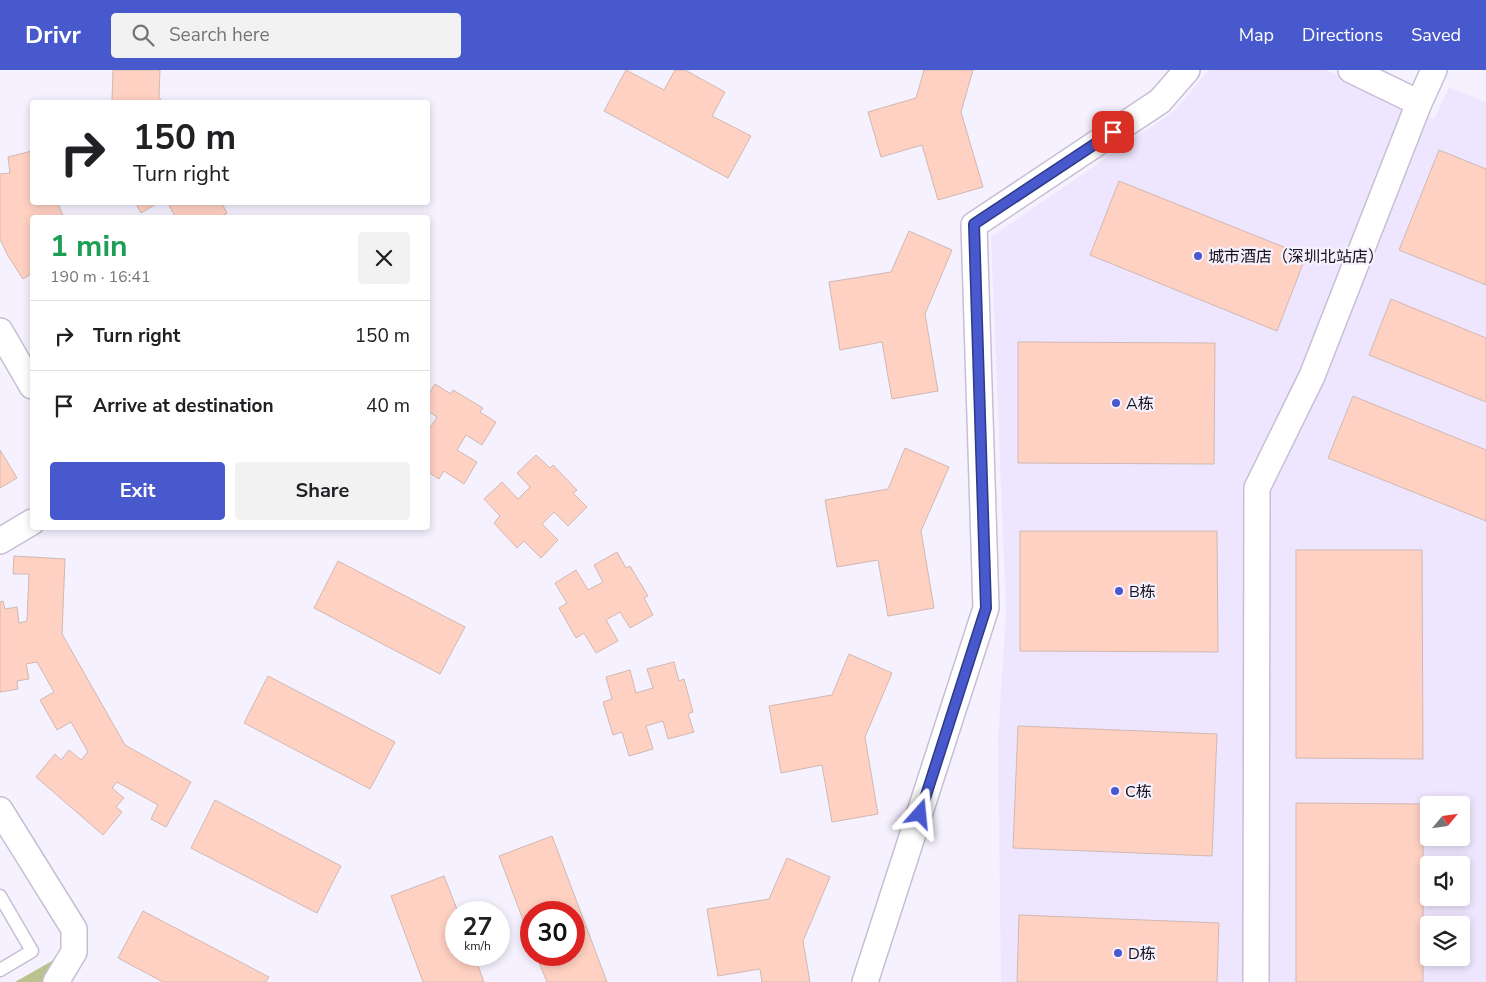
<!DOCTYPE html>
<html lang="en">
<head>
<meta charset="utf-8">
<style>
  :root { --surface:#fff; --page:#f2f2f2; --text:#202124; --muted:#757577; --line:#e0e0e0; --accent:#4859ce }
  body { margin:0; font-family:"Nunito Sans","Noto Sans SC",sans-serif; background:var(--page); color:var(--text); height:100vh; display:flex; flex-direction:column; font-size:19px; white-space:nowrap }
  * { box-sizing:border-box; margin:0 }
  p { font-size:16px; color:var(--muted) }
  .icon { flex:none; width:28px; height:28px; fill:none; stroke:currentColor; stroke-width:2; stroke-linecap:round; stroke-linejoin:round }
  .map { position:relative; flex:1; overflow:hidden }
  .details { position:absolute; left:30px; top:145px; width:400px; height:315px; display:flex; flex-direction:column; background:var(--surface); border-radius:5px; box-shadow:0 2px 8px #0003 }
  .details>* { flex:none }
  .hud { position:absolute; left:30px; top:30px; width:400px; height:105px; border-radius:5px; box-shadow:0 2px 8px #0003; background:#fff; color:var(--text); overflow:hidden }
  .needle { width:32px; rotate:61deg }
  .tools { position:absolute; left:1420px; top:726px; display:grid; gap:10px }
  .tools a { display:grid; place-items:center; width:50px; height:50px; border-radius:5px; background:var(--surface); box-shadow:0 2px 8px #0003; font-size:25px }
  .speed { position:absolute; left:445px; top:831px; display:flex; gap:10px; font-size:25px; font-weight:700; text-align:center }
  .speed>* { display:grid; place-content:center; width:65px; height:65px; border-radius:50%; background:var(--surface); box-shadow:0 2px 8px #0003; line-height:1 }
  .speed small { font-size:12px; font-weight:400 }
  .speed .limit { border:8px solid #d22; background:#fff; color:#111 }
  .pin { position:absolute; display:grid; place-items:center; width:42px; height:42px; color:#fff; margin:-21px; border-radius:10px; box-shadow:0 2px 8px #0006 }
  .me { position:absolute; width:55px; margin:-28px; rotate:18deg; stroke-linejoin:round; filter:drop-shadow(0 0 4px #0008) }
  .turn { display:flex; align-items:center; gap:18px; height:105px; padding:0 20px; font-size:22px }
  .turn .icon { width:65px; height:65px; stroke-width:2.5 }
  .turn b { display:block; font-size:35px; line-height:42px }
  .round { display:grid; place-items:center; flex:none; width:52px; height:52px; border-radius:5px; background:var(--page) }
  .summary { display:flex; align-items:center; justify-content:space-between; height:85px; padding:0 20px }
  h1 { font-size:30px; font-weight:700; line-height:38px; color:#1e9e55 }
  .primary-button { display:flex; gap:10px; margin-top:auto; padding:10px 20px }
  .primary-button a { flex:1; height:58px; border-radius:5px; background:var(--accent); color:#fff; font-size:20px; font-weight:700; line-height:58px; text-align:center }
  .primary-button a+a { background:var(--page); color:var(--text) }
  ul { padding:0; list-style:none }
  li { display:flex; align-items:center; gap:15px; height:70px; padding:0 20px; border-top:1px solid var(--line) }
  li div { flex:1 }
  li b { display:block; font-size:19px }
  li em { font-style:normal }
  header { display:flex; align-items:center; gap:30px; box-sizing:border-box; height:70px; padding:0 25px; background:var(--accent); color:#fff }
  header strong { font-size:24px }
  nav { display:flex; gap:28px; margin-inline-start:auto; font-size:18px }
  .search { width:350px; height:45px; background:var(--page); display:flex; align-items:center; gap:12px; box-sizing:border-box; padding:0 18px; border-radius:5px; color:var(--muted); font-size:19px }
  .map>svg:first-child { display:block }
  .built { fill:#eee6fe; fill-rule:evenodd }
  .forest { fill:#bac390 }
  .building { fill:#ffd1c3; stroke:#d1b8b1 }
  .lines { fill:none; stroke-linecap:round; stroke-linejoin:round }
  .service-casing { stroke:#c6bfd4; stroke-width:15 }
  .minor-casing { stroke:#c6bfd4; stroke-width:28 }
  .service { stroke:#fff; stroke-width:12 }
  .minor { stroke:#fff; stroke-width:25 }
  .route-casing { stroke:#2f3a86; stroke-width:12 }
  .route { stroke:#4859ce; stroke-width:9 }
  .poi-dot { fill:#4859ce; stroke:#f6f1ff; stroke-width:2 }
  .labels { text-anchor:middle; stroke-width:4.5; stroke-linejoin:round; paint-order:stroke }
  .poi-label { font-size:16px; fill:#17141c; stroke:#f6f1ff; text-anchor:start }
</style>
</head>
<body>
<header>
<strong>Drivr</strong>
<div class="search"><svg class="icon" aria-label="search" viewBox="0 0 24 24"><circle cx="10" cy="10" r="6"/><path d="M15 15l6 6"/></svg>Search here</div>
<nav><a>Map</a><a>Directions</a><a>Saved</a></nav>
</header>
<div class="map">
<svg width="1486" height="912" viewBox="0 0 1486 912">
  <rect width="100%" height="100%" fill="#f6f1ff"/>
  <!-- built -->
  <path class="built" d="M1209 0H1326L1434 49 1449 17 1486 32V912H1001L998 669 1006 541 991 167 1173 42ZM1429 735H1461V768H1429ZM1429 795H1461V828H1429ZM1429 855H1461V888H1429Z"/>
  <!-- forest -->
  <path class="forest" d="M59 887 43 912H15Z"/>
  <!-- building -->
  <path class="building" d="M113 0H160L159 27 162 32H112Z
    M626 0 664 20 675 0H685L725 22 712 46 751 66 728 108 604 41Z
    M924 0H973L961 42 983 117 938 130 922 75 881 87 868 42 916 28Z
    M1439 80 1486 99V215L1399 180Z
    M32 81V132H57L64 148H32V203L23 209 8 186 0 169V104L10 103 8 87Z
    M1119 111 1306 186 1277 261 1090 185Z
    M135 132H159L141 143Z
    M167 132H221L227 143 219 148H176Z
    M909 161 952 180 925 244 938 321 892 329 882 272 840 280 829 212 891 202Z
    M1391 229 1486 268V332L1369 285Z
    M1018 272 1215 273 1214 394 1018 393Z
    M435 314 451 324 453 320 483 338 480 342 496 352 482 375 466 365 457 380 477 392 464 414 444 401 439 409 428 402V361L437 347 428 341V325Z
    M1353 326 1486 380V451L1328 388Z
    M905 378 949 397 921 461 934 538 888 546 878 490 837 497 825 430 888 419Z
    M0 380 17 408 0 418Z
    M536 385 550 398 553 395 577 420 573 423 587 437 568 456 554 442 542 454 558 470 541 488 524 471 517 478 494 453 500 446 484 429 502 412 518 429 530 417 517 403Z
    M1020 461H1217L1218 582 1020 581Z
    M1296 480H1422L1423 689 1296 688Z
    M617 482 626 498 630 496 648 526 644 528 653 545 630 558 620 542 606 550 618 571 596 583 584 563 576 568 559 538 567 533 555 513 576 500 588 520 603 512 594 495Z
    M14 486 65 489 62 564 125 675 191 712 166 757 151 749 158 735 117 712 112 718 124 728 116 737 122 742 103 765 36 707 55 684 61 690 69 680 81 690 88 682 71 652 57 660 40 630 54 622 37 592 26 594 29 609 17 611 18 619 0 622V532L3 531 5 539 17 537 19 553 27 551 29 504H13Z
    M338 491 465 557 440 604 314 538Z
    M849 584 892 603 865 667 878 744 832 752 822 695 781 703 769 636 832 625Z
    M674 592 679 611 684 609 693 642 688 644 694 662 668 669 663 651 646 656 653 679 629 686 622 662 613 665 603 632 612 629 606 607 630 600 636 623 653 618 647 599Z
    M268 606 395 672 370 719 244 653Z
    M1018 656 1217 664 1212 786 1013 778Z
    M215 730 341 796 317 843 191 778Z
    M1296 733 1423 734V912H1296Z
    M552 766 607 912H547L536 885H574V842H531V871L499 786Z
    M787 788 830 807 803 871 810 912H762L760 899 718 906 707 839 769 829Z
    M444 806 458 842H456V885H474L484 912H423L391 826Z
    M143 841 269 907 266 912H163L118 888Z
    M1019 845 1219 853 1217 912H1017Z"/>
  <g class="lines">
    <!-- service casing -->
    <g class="service-casing">
      <path id="service" d="M0 826 32 881 0 900"/>
    </g>
    <!-- minor casing -->
    <g class="minor-casing">
      <path id="minor" d="M1351 0 1419 33
        M0 261 32 316
        M0 471 32 452
        M0 740 74 859V882L56 912
        M865 912 986 538 974 155 1160 31 1187 0
        M1256 912 1257 418 1312 306 1419 33 1434 0"/>
    </g>
    <!-- service -->
    <use href="#service" class="service"/>
    <!-- minor -->
    <use href="#minor" class="minor"/>
  </g>
  <g class="lines">
    <!-- route casing -->
    <g class="route-casing">
      <path id="route" d="M920 744 986 538 974 154 1113 62"/>
    </g>
    <!-- route -->
    <use href="#route" class="route"/>
  </g>
  <!-- markers -->
  <g class="poi-dot">
    <circle cx="1198" cy="186" r="5"/>
    <circle cx="1116" cy="333" r="5"/>
    <circle cx="1119" cy="521" r="5"/>
    <circle cx="1115" cy="721" r="5"/>
    <circle cx="1118" cy="883" r="5"/>
  </g>
  <g class="labels">
    <!-- poi labels -->
    <g class="poi-label">
      <text x="1208" y="192">城市酒店（深圳北站店）</text>
      <text x="1126" y="339">A栋</text>
      <text x="1129" y="527">B栋</text>
      <text x="1125" y="727">C栋</text>
      <text x="1128" y="889">D栋</text>
    </g>
  </g>
</svg>
<div class="tools">
<a><svg class="needle" viewBox="-14 -14 28 28"><path d="M0-13l5 13h-10z" fill="#e53935"/><path d="M0 13l5-13h-10z" fill="#757577"/></svg></a>
<a><svg class="icon" aria-label="sound" viewBox="0 0 24 24"><path d="M4 9h4l5-4v14l-5-4H4zM17 9q2 3 0 6"/></svg></a>
<a><svg class="icon" aria-label="layers" viewBox="0 0 24 24"><path d="M12 4l9 5-9 5-9-5zM3 14l9 5 9-5"/></svg></a>
</div>
<div class="speed"><div>27<small>km/h</small></div><div class="limit">30</div></div>
<div class="pin" style="left:1113px;top:62px;background:#d93025"><svg class="icon" aria-label="arrive" viewBox="0 0 24 24"><path d="M6 21V4h12l-3 4 3 4H6"/></svg></div>
<svg class="me" style="left:920px;top:744px" viewBox="-20 -20 40 40"><path d="M0-17L14 15 0 8-14 15z" fill="#4859ce" stroke="#fff" stroke-width="4"/></svg>
<div class="hud">
<div class="turn"><svg class="icon" aria-label="right" viewBox="0 0 24 24"><path d="M7 20v-9h11M14 6l5 5-5 5"/></svg><div><b>150 m</b>Turn right</div></div>
</div>
<section class="details">
<div class="summary"><div><h1>1 min</h1><p>190 m · 16:41</p></div><a class="round"><svg class="icon" aria-label="close" viewBox="0 0 24 24"><path d="M6 6l12 12M18 6L6 18"/></svg></a></div>
<ul>
<li><svg class="icon" aria-label="right" viewBox="0 0 24 24"><path d="M7 20v-9h11M14 6l5 5-5 5"/></svg><div><b>Turn right</b></div><em>150 m</em></li>
<li><svg class="icon" aria-label="arrive" viewBox="0 0 24 24"><path d="M6 21V4h12l-3 4 3 4H6"/></svg><div><b>Arrive at destination</b></div><em>40 m</em></li>
</ul>
<div class="primary-button"><a>Exit</a><a>Share</a></div>
</section>
</div>
</body>
</html>
